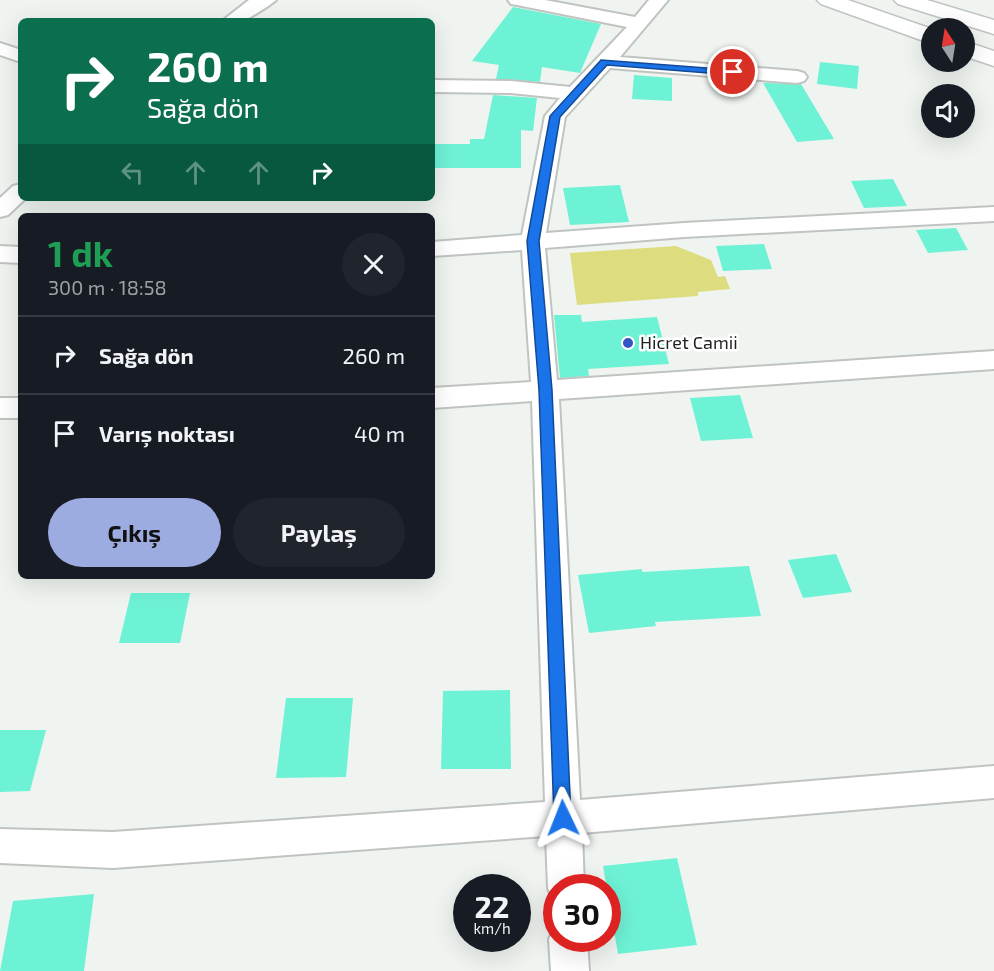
<!DOCTYPE html>
<html lang="tr">
<head>
<meta charset="utf-8">
<style>
  :root { --surface:#171b24; --page:#20242c; --text:#f1f3f6; --muted:#9ea1a6; --line:#363941; --accent:#9cabe0 }
  body { margin:0; font-family:"Exo 2",sans-serif; background:var(--page); color:var(--text); height:100vh; display:flex; flex-direction:column; font-size:22px; white-space:nowrap }
  * { box-sizing:border-box; margin:0 }
  p { font-size:20px; color:var(--muted) }
  .icon { flex:none; width:33px; height:33px; fill:none; stroke:currentColor; stroke-width:2; stroke-linecap:round; stroke-linejoin:round }
  .map { position:relative; flex:1; overflow:hidden }
  .sheet { position:absolute; left:18px; top:213px; width:417px; height:366px; display:flex; flex-direction:column; background:var(--surface); border-radius:9px; box-shadow:0 6px 24px #0002 }
  .sheet>* { flex:none }
  .banner { position:absolute; left:18px; top:18px; width:417px; height:183px; border-radius:9px; box-shadow:0 6px 24px #0002; background:#0b6e4f; color:#fff; overflow:hidden }
  .needle { width:39px; rotate:348deg }
  .fabs { position:absolute; left:921px; top:18px; display:grid; gap:12px }
  .fabs a { display:grid; place-items:center; width:54px; height:54px; border-radius:50%; background:var(--surface); box-shadow:0 6px 24px #0002; font-size:30px }
  .speed { position:absolute; left:453px; top:874px; display:flex; gap:12px; font-size:30px; font-weight:700; text-align:center }
  .speed>* { display:grid; place-content:center; width:78px; height:78px; border-radius:50%; background:var(--surface); box-shadow:0 6px 24px #0002; line-height:1 }
  .speed small { font-size:15px; font-weight:400 }
  .speed .limit { border:9px solid #d22; background:#fff; color:#111 }
  .pin { position:absolute; display:grid; place-items:center; width:51px; height:51px; color:#fff; margin:-26px; border:3px solid #fff; border-radius:50%; box-shadow:0 2px 6px #0007 }
  .me { position:absolute; width:66px; margin:-33px; rotate:358deg; stroke-linejoin:round; filter:drop-shadow(0 0 4px #0008) }
  .turn { display:flex; align-items:center; gap:21px; height:126px; padding:0 30px; font-size:27px }
  .turn .icon { width:78px; height:78px; stroke-width:2.5 }
  .turn b { display:block; font-size:42px; line-height:51px }
  .lanes { display:flex; align-items:center; height:57px; padding:0 30px; background:#0003; justify-content:center; gap:30px; direction:ltr }
  .lanes .off { opacity:.35 }
  .round { display:grid; place-items:center; flex:none; width:63px; height:63px; border-radius:32px; background:var(--page) }
  .summary { display:flex; align-items:center; justify-content:space-between; height:102px; padding:0 30px }
  h1 { font-size:36px; font-weight:700; line-height:45px; color:#1e9e55 }
  .action { display:flex; gap:12px; margin-top:auto; padding:12px 30px }
  .action a { flex:1; height:69px; border-radius:36px; background:var(--accent); color:#111; font-size:24px; font-weight:700; line-height:69px; text-align:center }
  .action a+a { background:var(--page); color:var(--text) }
  ul { padding:0; list-style:none }
  li { display:flex; align-items:center; gap:18px; height:78px; padding:0 30px; border-top:2px solid var(--line) }
  li div { flex:1 }
  li b { display:block; font-size:22px }
  li em { font-style:normal }
  .map>svg:first-child { display:block }
  .green { fill:#dddd80 }
  .building { fill:#6ef2d5 }
  .lines { fill:none; stroke-linecap:round; stroke-linejoin:round }
  .street-casing { stroke:#c0c4c1; stroke-width:4 }
  .highway-casing { stroke:#c0c4c1; stroke-width:3 }
  .street { fill:#fff; fill-rule:evenodd }
  .highway { fill:#fff; fill-rule:evenodd }
  .route { fill:#1a73e8; stroke:#114b97; stroke-width:1.5 }
  .poi-dot { fill:#3453c4; stroke:#fff; stroke-width:2 }
  .labels { text-anchor:middle; stroke-width:5; stroke-linejoin:round; paint-order:stroke }
  .poi-label { font-size:18px; fill:#1f201f; stroke:#fff; text-anchor:start }
</style>
</head>
<body>
<div class="map">
<svg width="994" height="971" viewBox="0 0 994 971">
  <rect width="100%" height="100%" fill="#eff4f0"/>
  <!-- green -->
  <path class="green" d="M676 246 711 260 718 277 725 276 730 289 698 292V296L577 305 570 253Z"/>
  <!-- building -->
  <path class="building" d="M513 7 601 24 580 73 542 67 540 82 496 79 499 65 472 61Z
    M820 62 859 66 857 89 817 84Z
    M634 75 672 78V101L632 99Z
    M763 83 801 84 834 139 797 142Z
    M493 95 537 98 533 131 521 130V168H432V144H470V139H484Z
    M893 179 907 206 864 208 851 181Z
    M620 185 629 222 570 225 563 188Z
    M956 228 968 250 928 253 916 230Z
    M764 244 772 269 723 271 716 246Z
    M554 315H581L582 322 657 317 669 364 588 369 589 376 560 378Z
    M740 395 753 438 701 441 690 398Z
    M836 554 852 592 803 598 788 560Z
    M749 566 761 616 655 622 656 626 589 633 578 575 642 569V572Z
    M131 593H190L180 643H119Z
    M510 690 511 769H441L443 691Z
    M286 698H353L346 777 276 778Z
    M0 730H46L30 791 0 792Z
    M677 858 697 945 618 954 603 866Z
    M94 894 84 971H0L13 901Z"/>
  <g class="lines">
    <!-- street casing -->
    <g class="street-casing">
      <path id="street" d="M249 0H276C274 3 247 20 242 21 236 22 228 21 222 21Z
        M508 0H545L635 17 649 0H668L620 57 797 71 804 73 807 77 804 81 797 83 610 68 565 117 546 233 684 223 994 207V221L684 237 545 248 557 380 994 351V369L559 399 580 800 994 766V798L582 833 584 888H556V902L553 901 548 888 546 836 113 868 0 863V829L113 832 545 802 532 401 432 408V388L531 382 522 250 432 256V242L522 235 545 116 560 98 511 93 432 92V80L511 81 570 87 627 27 517 5 511 4Z
        M0 43 21 50V62L0 55Z
        M21 184V198H26L8 215 0 217V198L13 186Z
        M0 246 21 247V263L0 262Z
        M0 398H21V418H0Z
        M556 925V939H587L589 971H551L549 939Z"/>
    </g>
    <!-- highway casing -->
    <g class="highway-casing">
      <path id="highway" d="M817 0H848L932 29V44L821 4Z
        M894 0H927L994 20V34L898 4Z
        M964 41 994 51V66L964 56Z"/>
    </g>
    <!-- street -->
    <use href="#street" class="street"/>
    <!-- highway -->
    <use href="#highway" class="highway"/>
  </g>
  <!-- route -->
  <path class="route" d="M601 60 733 70 738 72 733 75 607 65 560 117 539 241 552 390 571 818 569 824 563 826 557 824 554 818 539 390 527 241 550 116Z"/>
  <!-- markers -->
  <circle class="poi-dot" cx="628" cy="343" r="6"/>
  <g class="labels">
    <!-- poi labels -->
    <g class="poi-label">
      <text x="640" y="349">Hicret Camii</text>
    </g>
  </g>
</svg>
<div class="fabs">
<a><svg class="needle" viewBox="-14 -14 28 28"><path d="M0-13l5 13h-10z" fill="#e53935"/><path d="M0 13l5-13h-10z" fill="#9ea1a6"/></svg></a>
<a><svg class="icon" aria-label="sound" viewBox="0 0 24 24"><path d="M4 9h4l5-4v14l-5-4H4zM17 9q2 3 0 6"/></svg></a>
</div>
<div class="speed"><div>22<small>km/h</small></div><div class="limit">30</div></div>
<div class="pin" style="left:733px;top:72px;background:#d93025"><svg class="icon" aria-label="arrive" viewBox="0 0 24 24"><path d="M6 21V4h12l-3 4 3 4H6"/></svg></div>
<svg class="me" style="left:563px;top:818px" viewBox="-20 -20 40 40"><path d="M0-17L14 15 0 8-14 15z" fill="#1a73e8" stroke="#fff" stroke-width="4"/></svg>
<div class="banner">
<div class="turn"><svg class="icon" aria-label="right" viewBox="0 0 24 24"><path d="M7 20v-9h11M14 6l5 5-5 5"/></svg><div><b>260 m</b>Sağa dön</div></div>
<div class="lanes"><svg class="icon off" aria-label="left" viewBox="0 0 24 24"><path d="M17 20v-9H6M10 6l-5 5 5 5"/></svg><svg class="icon off" aria-label="ahead" viewBox="0 0 24 24"><path d="M12 20V5M6 11l6-6 6 6"/></svg><svg class="icon off" aria-label="ahead" viewBox="0 0 24 24"><path d="M12 20V5M6 11l6-6 6 6"/></svg><svg class="icon" aria-label="right" viewBox="0 0 24 24"><path d="M7 20v-9h11M14 6l5 5-5 5"/></svg></div>
</div>
<section class="sheet">
<div class="summary"><div><h1>1 dk</h1><p>300 m · 18:58</p></div><a class="round"><svg class="icon" aria-label="close" viewBox="0 0 24 24"><path d="M6 6l12 12M18 6L6 18"/></svg></a></div>
<ul>
<li><svg class="icon" aria-label="right" viewBox="0 0 24 24"><path d="M7 20v-9h11M14 6l5 5-5 5"/></svg><div><b>Sağa dön</b></div><em>260 m</em></li>
<li><svg class="icon" aria-label="arrive" viewBox="0 0 24 24"><path d="M6 21V4h12l-3 4 3 4H6"/></svg><div><b>Varış noktası</b></div><em>40 m</em></li>
</ul>
<div class="action"><a>Çıkış</a><a>Paylaş</a></div>
</section>
</div>
</body>
</html>
